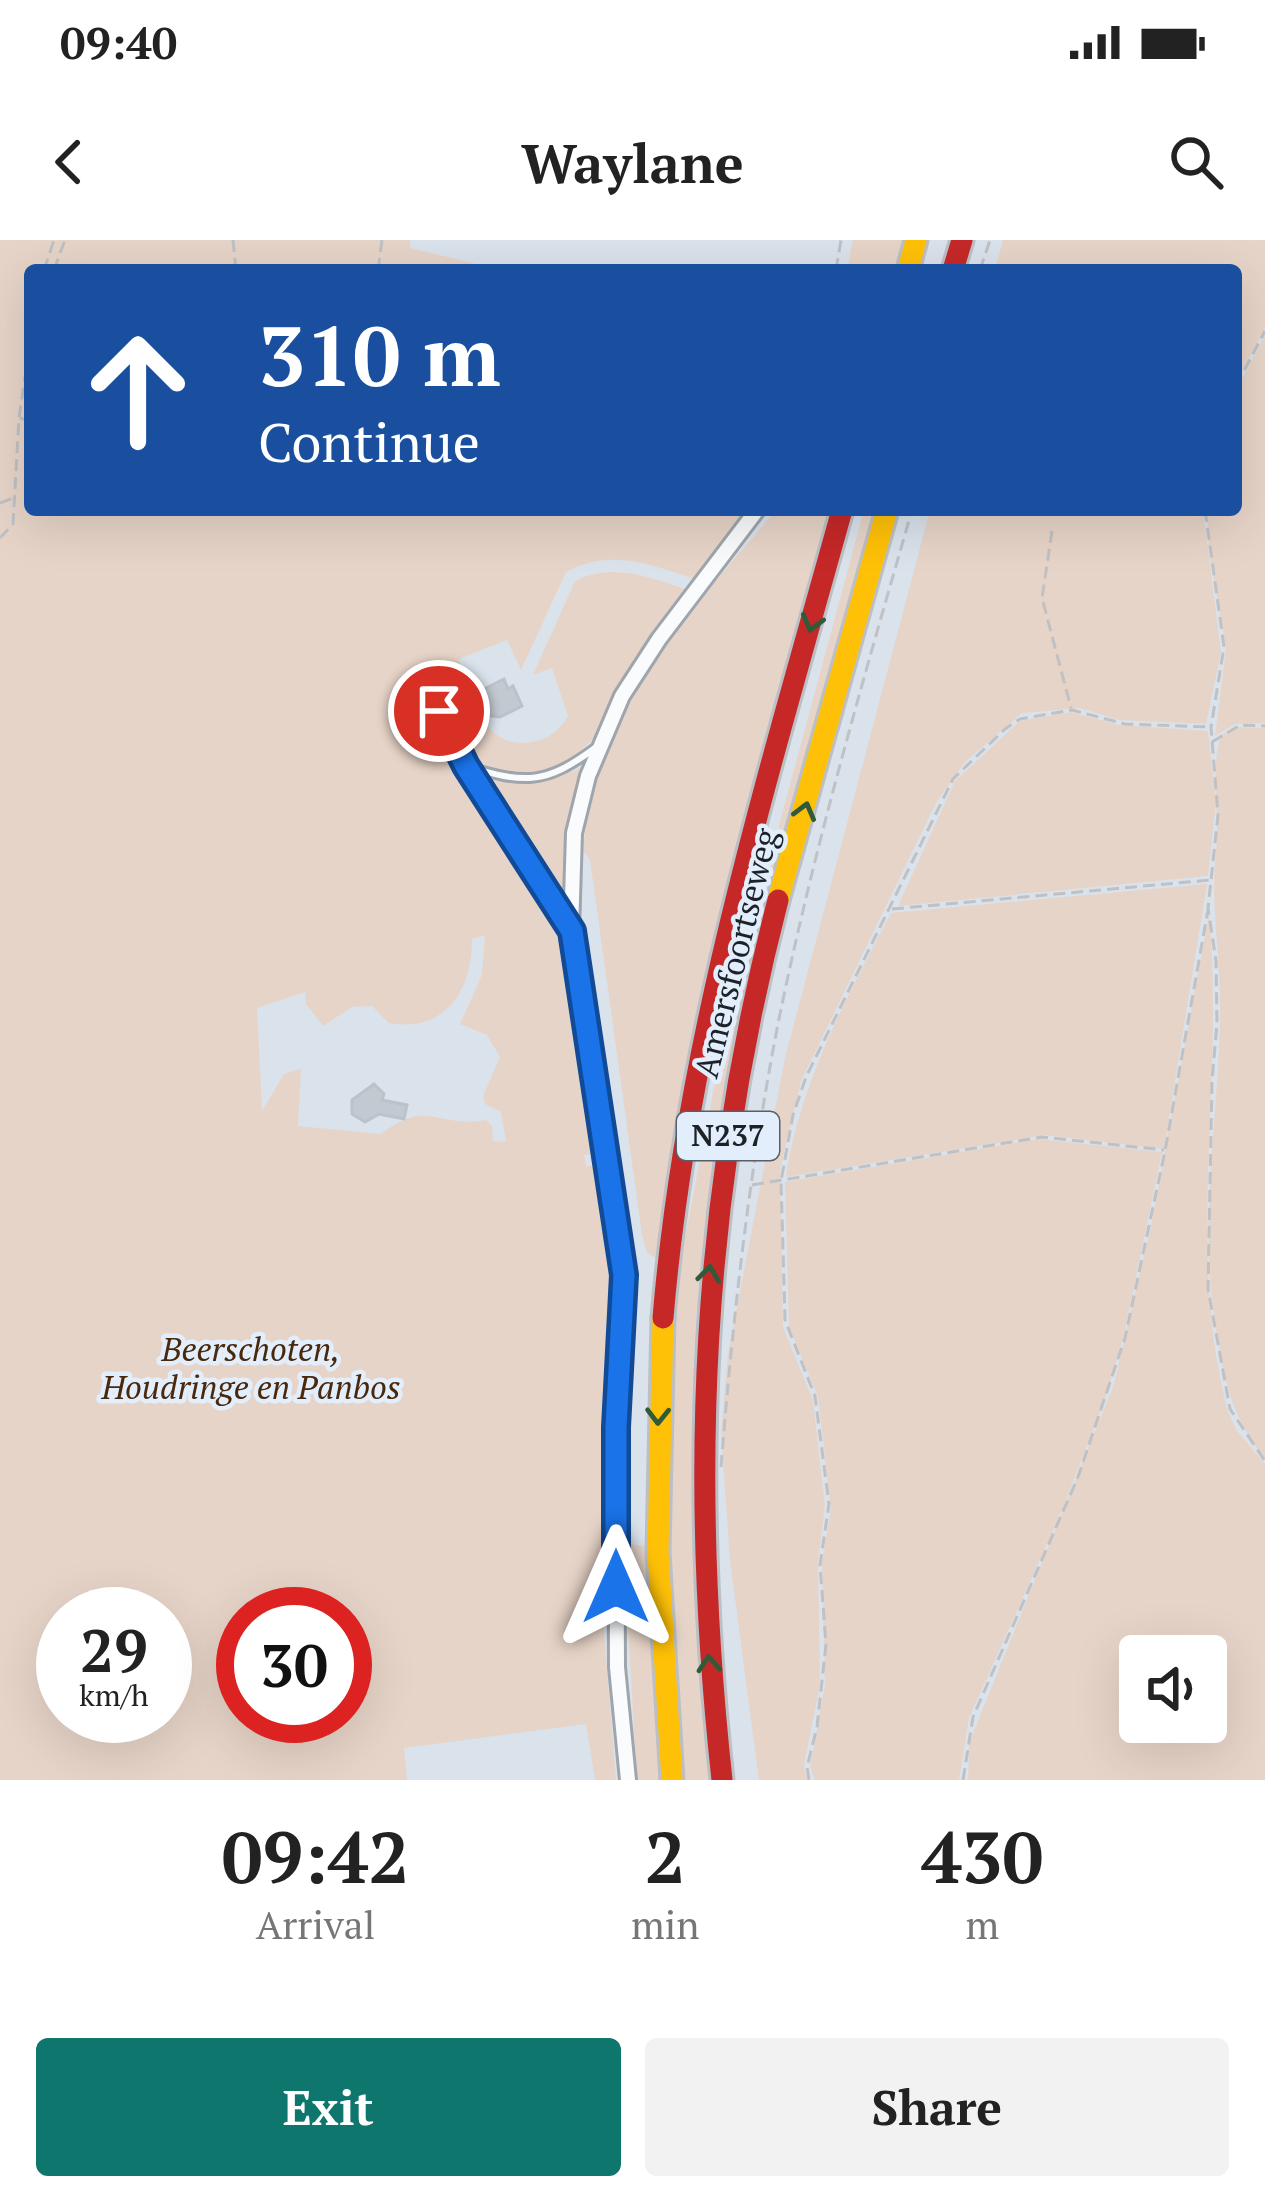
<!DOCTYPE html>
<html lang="en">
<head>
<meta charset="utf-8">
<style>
  :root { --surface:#fff; --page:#f2f2f2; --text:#222; --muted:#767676; --accent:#0f766e }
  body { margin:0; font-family:"PT Serif",serif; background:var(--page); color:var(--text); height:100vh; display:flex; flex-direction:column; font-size:45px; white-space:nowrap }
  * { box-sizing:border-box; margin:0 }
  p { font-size:39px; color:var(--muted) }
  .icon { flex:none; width:66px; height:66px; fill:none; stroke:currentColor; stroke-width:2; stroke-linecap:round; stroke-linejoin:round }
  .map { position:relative; height:1540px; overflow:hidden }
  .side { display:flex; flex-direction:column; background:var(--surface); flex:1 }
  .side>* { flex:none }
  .top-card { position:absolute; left:24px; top:24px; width:1218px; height:252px; border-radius:12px; box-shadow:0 12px 48px #0002; background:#1a4fa0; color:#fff; overflow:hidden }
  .buttons { position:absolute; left:1119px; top:1395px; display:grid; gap:24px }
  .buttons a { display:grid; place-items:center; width:108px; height:108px; border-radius:12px; background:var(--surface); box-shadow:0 12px 48px #0002; font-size:60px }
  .speed { position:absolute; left:36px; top:1347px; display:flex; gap:24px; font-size:60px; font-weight:700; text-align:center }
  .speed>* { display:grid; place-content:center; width:156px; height:156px; border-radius:50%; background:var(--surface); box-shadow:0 12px 48px #0002; line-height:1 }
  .speed small { font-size:30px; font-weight:400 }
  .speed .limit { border:18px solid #d22; background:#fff; color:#111 }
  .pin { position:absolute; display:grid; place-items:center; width:102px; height:102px; color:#fff; margin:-51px; border:6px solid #fff; border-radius:50%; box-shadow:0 3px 12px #0007 }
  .me { position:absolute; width:132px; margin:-66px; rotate:0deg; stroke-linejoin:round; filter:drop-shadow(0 0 9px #0008) }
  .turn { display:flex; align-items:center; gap:42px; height:252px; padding:0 36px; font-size:54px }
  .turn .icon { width:156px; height:156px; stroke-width:2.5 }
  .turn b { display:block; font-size:84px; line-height:102px }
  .eta { display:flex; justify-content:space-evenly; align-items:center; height:204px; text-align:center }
  .eta b { font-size:72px; font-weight:600; line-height:84px }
  .action { display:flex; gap:24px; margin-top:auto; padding:24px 36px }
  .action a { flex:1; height:138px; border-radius:12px; background:var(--accent); color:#fff; font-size:48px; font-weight:600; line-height:138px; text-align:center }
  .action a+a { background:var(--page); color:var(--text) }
  .status { display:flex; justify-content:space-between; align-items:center; height:84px; padding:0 60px; background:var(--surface); direction:ltr }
  .status svg { height:33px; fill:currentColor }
  header { display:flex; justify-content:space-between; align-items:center; height:156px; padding:0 36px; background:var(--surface); font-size:54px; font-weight:600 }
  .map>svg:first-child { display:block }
  .green { fill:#e7d4c8; fill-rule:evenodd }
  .building { fill:#c3c9d1; stroke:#bcc2c9; stroke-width:3 }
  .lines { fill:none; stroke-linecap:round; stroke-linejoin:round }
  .lane-casing { stroke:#9fa5ac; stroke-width:12 }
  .street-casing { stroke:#9fa5ac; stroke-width:20 }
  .slow-casing { stroke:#bcc0c5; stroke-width:27 }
  .jam-casing { stroke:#bcc0c5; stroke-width:27 }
  .path { stroke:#bfc1c4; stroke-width:3; stroke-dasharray:12 6; stroke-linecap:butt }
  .lane { stroke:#f9fbfc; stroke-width:6 }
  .street { stroke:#f9fbfc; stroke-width:14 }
  .slow { stroke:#ffc107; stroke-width:21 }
  .jam { stroke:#c62828; stroke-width:21 }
  .oneway { stroke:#305a38 }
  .route-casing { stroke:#114b97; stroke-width:30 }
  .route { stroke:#1a73e8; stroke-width:21 }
  .labels { text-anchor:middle; stroke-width:9; stroke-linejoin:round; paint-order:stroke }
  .shield { fill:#e3eefc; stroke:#585f68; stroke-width:3 }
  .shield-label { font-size:30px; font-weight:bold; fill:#1d2228 }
  .street-label { font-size:33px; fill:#1d2228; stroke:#e3eefc }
  .park-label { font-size:33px; font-style:italic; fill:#49280b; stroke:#e3eefc }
</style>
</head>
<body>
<div class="status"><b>09:40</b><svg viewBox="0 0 49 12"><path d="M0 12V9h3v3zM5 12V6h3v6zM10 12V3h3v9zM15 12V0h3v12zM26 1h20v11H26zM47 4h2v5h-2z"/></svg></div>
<header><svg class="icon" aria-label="back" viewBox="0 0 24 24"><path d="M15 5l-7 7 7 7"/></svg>Waylane<svg class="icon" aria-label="search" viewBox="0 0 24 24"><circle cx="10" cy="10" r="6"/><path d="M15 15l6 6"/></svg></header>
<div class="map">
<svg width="1265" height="1540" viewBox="0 0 1265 1540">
  <rect width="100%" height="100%" fill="#dae2eb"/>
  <!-- green -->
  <path class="green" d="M0 0H410V8L501 30H30V270H745L694 339C650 324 610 308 566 332L521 430 507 400 459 419C468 454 484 511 531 502 549 499 559 491 568 476L552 428 533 435 575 341C612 322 650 337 687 350L623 444 596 496 574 517 571 533 584 525 568 595 566 672 551 650 547 667 566 694 599 913 584 915 586 926H601L612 1041 604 1392 616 1540H595L586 1484 404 1508 407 1540H0ZM485 695 482 735 460 784 487 795 500 817 483 856 485 864 501 872 506 902 493 901 492 886 486 880C438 889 428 857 381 894L298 886 301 829 284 834 262 871 257 768 305 752 306 764 323 786 352 767 372 766 389 783C446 793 472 750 472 699ZM63 1374H165V1476H63ZM243 1374H345V1476H243Z
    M853 0H908L900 30H847Z
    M1003 0H1265V88L1236 143V30H995Z
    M1265 96V483L1235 484 1215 496 1226 409 1209 311 1207 270H1236V150Z
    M776 270H836L669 924 657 1019 647 1013 642 995 590 619 583 611C593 472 691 371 776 270Z
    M864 270H879L721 873C681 1099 686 1313 712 1540H685L669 1295 670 1178 681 1018 729 771Z
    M930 270H1203L1221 412 1206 484 1119 480 1080 468 1022 473 965 522 937 561 801 841 780 930 783 1087 813 1160 825 1266 818 1322 820 1445 804 1525 807 1540H759L730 1321 721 1193 728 1114 785 818Z
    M1071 472 1119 485 1208 491 1216 561 1208 636 898 666 955 541 1020 481Z
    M1238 487 1265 488V1218C1229 1177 1222 1128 1214 1075 1199 976 1219 873 1220 774 1221 718 1210 666 1216 610 1220 578 1209 515 1223 494Z
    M1207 644 1164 909 1045 895 786 937C800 842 847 757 891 673Z
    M1209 675C1225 841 1185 1008 1228 1172L1237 1191 1265 1224V1540H968L969 1503 1114 1144 1151 986ZM1140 1416H1206V1482H1140Z
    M1039 899 1162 912 1124 1095 1105 1159 1062 1270 969 1478 959 1540H815L810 1527 825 1445 822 1321 831 1269 818 1157 789 1087 785 942Z
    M623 1303 644 1306 660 1540H637Z"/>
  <!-- building -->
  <path class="building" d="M504 439 508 449 513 446 522 466 500 477 483 475 478 468 487 454 484 449Z
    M374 844 384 854 382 860 407 865 404 879 379 874 365 882 352 874V860Z"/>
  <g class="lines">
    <!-- lane casing -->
    <g class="lane-casing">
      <path id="lane" d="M439 471 466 526C525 544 545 545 595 508
        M468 529 568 685"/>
    </g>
    <!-- street casing -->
    <g class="street-casing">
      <path id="street" d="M628 1540 617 1427 616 1187 624 1035 571 691 574 593 588 536 622 456 659 399 757 270"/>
    </g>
    <!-- slow casing -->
    <g class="slow-casing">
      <path id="slow" d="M908 30 916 0
        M778 660 887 270
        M663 1078 658 1312 672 1540"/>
    </g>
    <!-- jam casing -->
    <g class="jam-casing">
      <path id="jam" d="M953 30 962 0
        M663 1078C686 800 768 537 842 270
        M722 1540C689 1237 701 956 778 660"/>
    </g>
    <!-- path -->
    <path class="path" d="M233 0 236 30
      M44 30 54 0
      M54 30 65 0
      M378 30 382 0
      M836 30 841 0
      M980 30 990 0
      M1236 146 1265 91
      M20 178 30 181
      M0 263 13 258
      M1205 270 1224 407 1211 487 1218 575 1208 668 1216 721 1217 783 1212 841 1208 1049 1230 1169 1265 1221
      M1052 291 1042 358 1071 468
      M0 298 13 284 19 178 30 103
      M1212 502 1240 485 1265 486
      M892 669 1210 640
      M752 945 1042 897 1164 910
      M721 1227C733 1075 750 924 780 774 815 604 864 437 912 270
      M809 1540 807 1527 817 1487 826 1404 820 1325 829 1264 815 1156 785 1080 781 941 793 875 806 837 953 539 1005 489 1020 479 1072 470 1125 484 1211 487
      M963 1540 973 1477 1078 1237 1125 1098 1165 911 1208 670"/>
    <!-- lane -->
    <use href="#lane" class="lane"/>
    <!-- street -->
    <use href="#street" class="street"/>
    <!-- slow -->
    <use href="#slow" class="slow"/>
    <!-- jam -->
    <use href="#jam" class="jam"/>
  </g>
  <!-- one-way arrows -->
  <defs><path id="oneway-chevron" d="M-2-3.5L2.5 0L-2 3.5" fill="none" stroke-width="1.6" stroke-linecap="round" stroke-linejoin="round" transform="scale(3)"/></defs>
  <g class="oneway">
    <use href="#oneway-chevron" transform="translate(812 383) rotate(105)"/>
    <use href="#oneway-chevron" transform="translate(805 571) rotate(-75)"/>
    <use href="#oneway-chevron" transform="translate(709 1034) rotate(-83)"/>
    <use href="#oneway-chevron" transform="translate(658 1176) rotate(91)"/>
    <use href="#oneway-chevron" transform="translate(709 1424) rotate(-94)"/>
  </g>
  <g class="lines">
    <!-- route casing -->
    <g class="route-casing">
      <path id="route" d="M439 471 466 526 572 691 624 1035 616 1187V1347"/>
    </g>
    <!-- route -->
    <use href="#route" class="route"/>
  </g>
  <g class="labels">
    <!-- shield labels -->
    <rect class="shield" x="677" y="872" width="102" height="48" rx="9"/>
    <g class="shield-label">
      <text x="728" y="906">N237</text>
    </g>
    <!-- street labels -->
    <g class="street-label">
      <text transform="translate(736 713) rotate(-76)" y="12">Amersfoortseweg</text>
    </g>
    <!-- park labels -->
    <g class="park-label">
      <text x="251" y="1121">Beerschoten,<tspan x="251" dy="38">Houdringe en Panbos</tspan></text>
    </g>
  </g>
</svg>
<div class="buttons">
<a><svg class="icon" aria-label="sound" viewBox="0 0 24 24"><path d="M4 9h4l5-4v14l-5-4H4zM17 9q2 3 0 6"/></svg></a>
</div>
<div class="speed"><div>29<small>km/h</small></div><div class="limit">30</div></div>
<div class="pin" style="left:439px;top:471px;background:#d93025"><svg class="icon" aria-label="arrive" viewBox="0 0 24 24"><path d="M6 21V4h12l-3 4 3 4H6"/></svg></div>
<svg class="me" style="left:616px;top:1347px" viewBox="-20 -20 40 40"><path d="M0-17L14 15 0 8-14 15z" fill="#1a73e8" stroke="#fff" stroke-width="4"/></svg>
<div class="top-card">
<div class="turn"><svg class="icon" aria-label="ahead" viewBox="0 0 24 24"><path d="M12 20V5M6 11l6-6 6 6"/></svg><div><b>310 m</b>Continue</div></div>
</div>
</div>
<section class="side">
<div class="eta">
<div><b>09:42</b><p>Arrival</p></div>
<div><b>2</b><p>min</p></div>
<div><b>430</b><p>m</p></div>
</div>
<div class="action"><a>Exit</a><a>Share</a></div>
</section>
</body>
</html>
